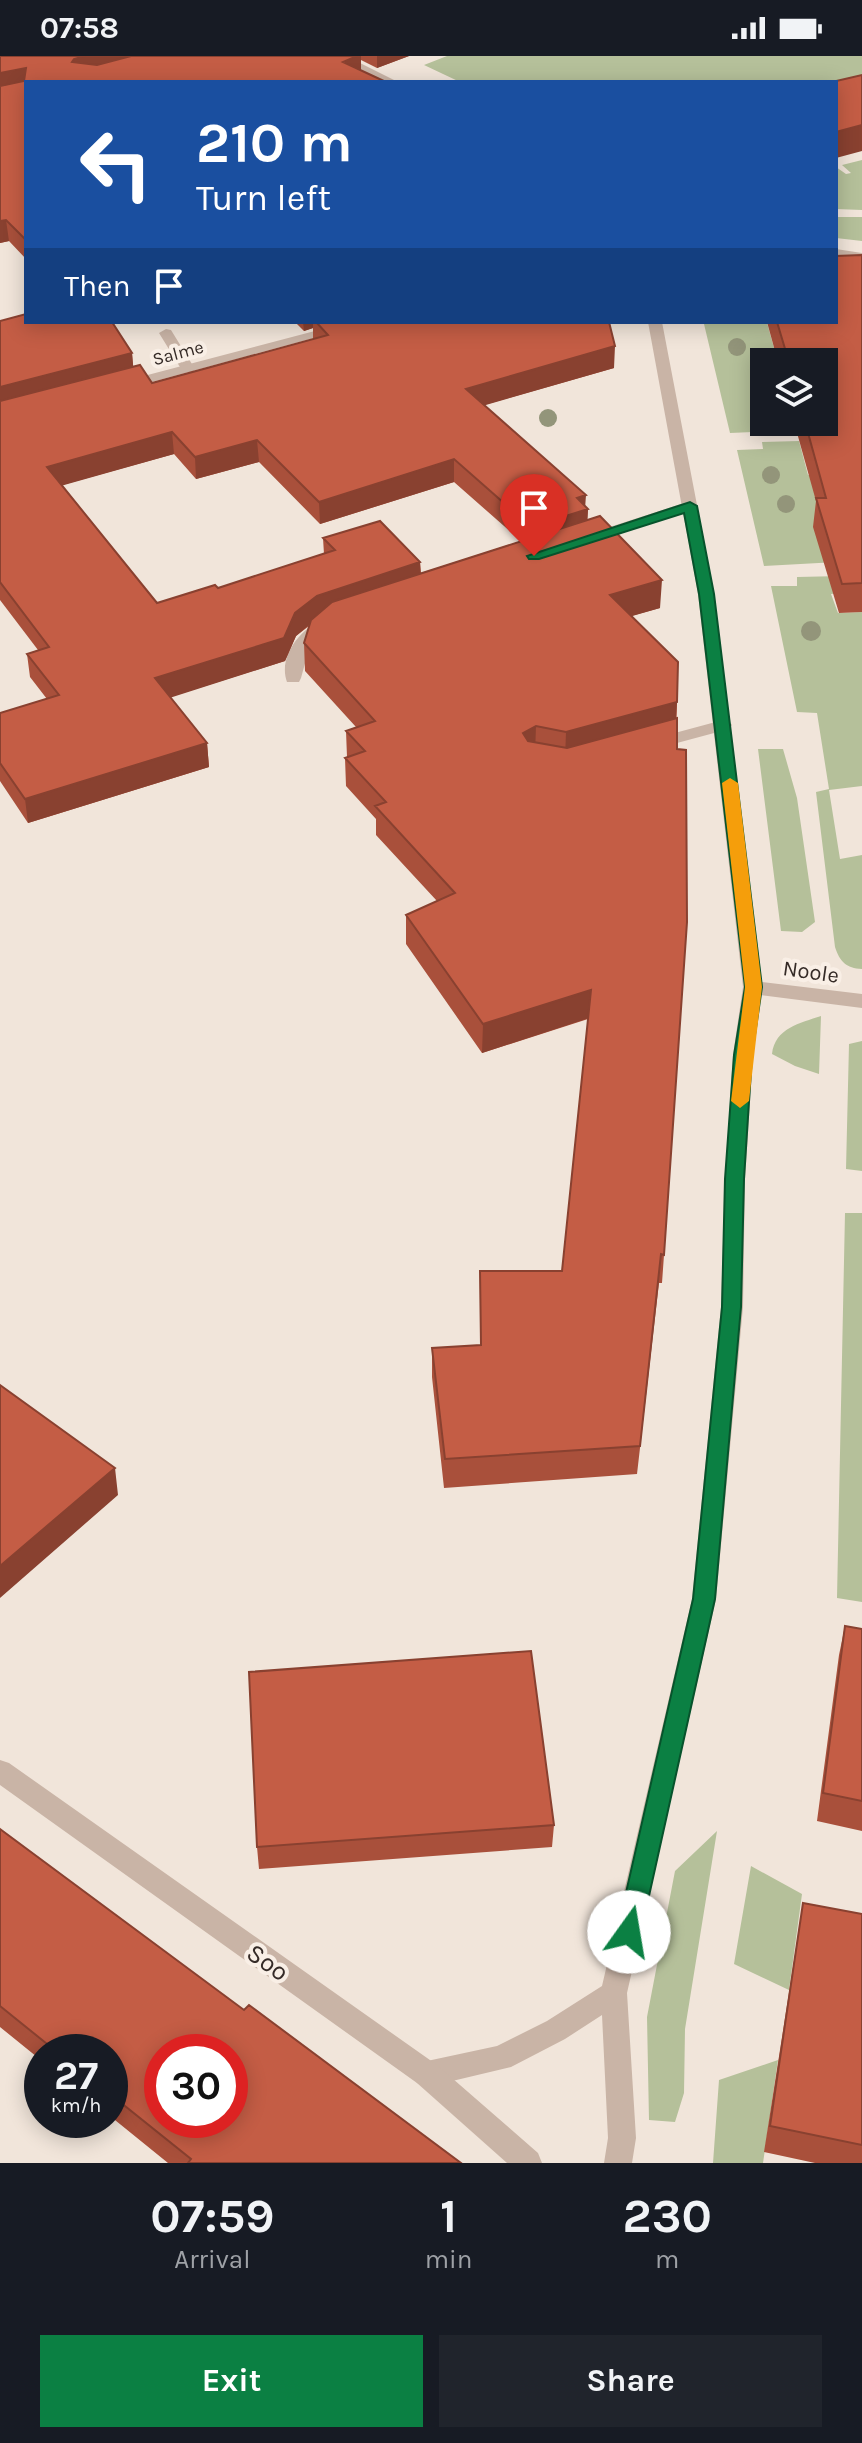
<!DOCTYPE html>
<html lang="en">
<head>
<meta charset="utf-8">
<style>
  :root { --surface:#171b24; --page:#20242c; --text:#f1f3f6; --muted:#9ea1a6; --accent:#0b8043 }
  body { margin:0; font-family:Karla,sans-serif; background:var(--page); color:var(--text); height:100vh; display:flex; flex-direction:column; font-size:30px; white-space:nowrap }
  * { box-sizing:border-box; margin:0 }
  p { font-size:26px; color:var(--muted) }
  .icon { flex:none; width:44px; height:44px; fill:none; stroke:currentColor; stroke-width:2; stroke-linecap:round; stroke-linejoin:round }
  .map { position:relative; height:2107px; overflow:hidden }
  .sheet { display:flex; flex-direction:column; background:var(--surface); flex:1 }
  .sheet>* { flex:none }
  .hud { position:absolute; left:24px; top:24px; width:814px; height:244px; border-radius:0px; box-shadow:0 4px 20px #0003; background:#1a4fa0; color:#fff; overflow:hidden }
  .tools { position:absolute; left:750px; top:292px; display:grid; gap:16px }
  .tools a { display:grid; place-items:center; width:88px; height:88px; border-radius:0px; background:var(--surface); box-shadow:0 4px 20px #0003; font-size:40px }
  .speed { position:absolute; left:24px; top:1978px; display:flex; gap:16px; font-size:40px; font-weight:700; text-align:center }
  .speed>* { display:grid; place-content:center; width:104px; height:104px; border-radius:50%; background:var(--surface); box-shadow:0 4px 20px #0003; line-height:1 }
  .speed small { font-size:20px; font-weight:400 }
  .speed .limit { border:12px solid #d22; background:#fff; color:#111 }
  .pin { position:absolute; display:grid; place-items:center; width:68px; height:68px; color:#fff; margin:-82px -34px; border-radius:50% 50% 50% 0; rotate:-45deg; box-shadow:0 0 8px #0007 }
  .pin .icon { rotate:45deg }
  .me { position:absolute; width:88px; margin:-44px; rotate:13deg; stroke-linejoin:round; filter:drop-shadow(0 0 6px #0008) }
  .turn { display:flex; align-items:center; gap:28px; height:168px; padding:0 40px; font-size:36px }
  .turn .icon { width:104px; height:104px; stroke-width:2.5 }
  .turn b { display:block; font-size:56px; line-height:68px }
  .then { display:flex; align-items:center; height:76px; padding:0 40px; background:#0003; gap:16px; font-size:30px }
  .eta { display:flex; justify-content:space-evenly; align-items:center; height:136px; text-align:center }
  .eta b { font-size:48px; font-weight:700; line-height:56px }
  .cta { display:flex; gap:16px; margin-top:auto; padding:16px 40px }
  .cta a { flex:1; height:92px; border-radius:0px; background:var(--accent); color:#fff; font-size:32px; font-weight:700; line-height:92px; text-align:center }
  .cta a+a { background:var(--page); color:var(--text) }
  .status { display:flex; justify-content:space-between; align-items:center; height:56px; padding:0 40px; background:var(--surface); direction:ltr }
  .status svg { height:22px; fill:currentColor }
  .map>svg:first-child { display:block }
  .green { fill:#b5c09a }
  .lines { fill:none; stroke-linecap:round; stroke-linejoin:round }
  .service { fill:#c9b4a6; fill-rule:evenodd }
  .minor { fill:#c9b4a6; fill-rule:evenodd }
  .tertiary { fill:#c9b4a6; fill-rule:evenodd }
  .tree { fill:#93957a }
  .wall { fill:#a9503b; fill-rule:evenodd }
  .shaded-wall { fill:#894130 }
  .building { fill:#c45d45; stroke:#894130; stroke-width:2; fill-rule:evenodd }
  .route { fill:#0b8043; stroke:#07532c; stroke-width:2 }
  .slow { fill:#f59e0b }
  .labels { text-anchor:middle; stroke-width:8; stroke-linejoin:round; paint-order:stroke }
  .far-street-label { font-size:18px; fill:#352b27; stroke:#f9efe6 }
  .street-label { font-size:22px; fill:#352b27; stroke:#f9efe6 }
  .near-street-label { font-size:26px; fill:#352b27; stroke:#f9efe6 }
</style>
</head>
<body>
<div class="status"><b>07:58</b><svg viewBox="0 0 49 12"><path d="M0 12V9h3v3zM5 12V6h3v6zM10 12V3h3v9zM15 12V0h3v12zM26 1h20v11H26zM47 4h2v5h-2z"/></svg></div>
<div class="map">
<svg width="862" height="2107" viewBox="0 0 862 2107">
  <rect width="100%" height="100%" fill="#f1e5da"/>
  <!-- green -->
  <path class="green" d="M447 0H862V44L836 26H460L424 9Z
    M862 104V154L836 153V111L846 118 851 117 842 109Z
    M836 161H862V185L836 182Z
    M767 267 778 306H764V366H793L795 374 730 377 704 268Z
    M799 385 808 419H813L837 506 764 510 737 394 763 393 762 386Z
    M842 520 847 537 831 538 838 557 862 556V730L829 734 840 803 862 799V913C846 912 840 906 835 891L816 736 829 733 817 657 797 656 771 530H797V521Z
    M758 693H783L797 742 815 866 802 876 781 875Z
    M821 960 819 1018 795 1010 772 998C775 972 800 967 821 960Z
    M862 985V1115L846 1113 849 988Z
    M845 1157H862V1546L837 1542Z
    M717 1775 685 1973 684 2037 675 2066 649 2064 647 1961 675 1815Z
    M751 1810 802 1838 789 1934 734 1908Z
    M778 2004 763 2107H713L719 2024Z"/>
  <g class="lines">
    <!-- service -->
    <path class="service" d="M166 273 171 274 195 313 193 316H183L159 277Z
      M690 445 696 447V453L594 486 588 488 580 483 582 480Z
      M329 561 337 566 310 589 301 622 299 626H287C277 599 304 568 329 561Z
      M723 664 729 665 732 669 729 673 651 694 642 689 645 685Z"/>
    <!-- minor -->
    <path class="minor" d="M330 0H346L398 26H382Z
      M836 193 862 197V205L836 201Z
      M349 266H373L126 333 119 329 121 326Z
      M648 266H662L714 538 762 926 862 938V952L761 939 753 999 745 1123 743 1251 716 1543 627 1937 636 2082 632 2107H604L608 2082 602 1959 565 1983 511 2011 427 2031 417 2027 413 2018 417 2009 427 2005 497 1990 547 1965 602 1930 692 1543 721 1251 725 1123 733 999 743 931 698 538Z"/>
    <!-- tertiary -->
    <path class="tertiary" d="M0 1704 9 1707 437 2009 538 2097 542 2107H507L417 2027 0 1729Z"/>
  </g>
  <!-- trees -->
  <g class="tree">
    <circle cx="737" cy="291" r="9"/>
    <circle cx="548" cy="362" r="9"/>
    <circle cx="771" cy="419" r="9"/>
    <circle cx="786" cy="448" r="9"/>
    <circle cx="811" cy="575" r="10"/>
  </g>
  <!-- wall -->
  <path class="wall" d="M0 0H409L377 12 361 4V14L26 26V203L9 185 0 187Z
    M862 199V556L839 557 813 471 816 445 794 366H824V306H778L767 266H836Z
    M0 265 132 297 133 311 152 327 313 283V272L304 275 295 266H609L614 312 484 349 588 453 587 464 660 552 631 560 677 646 664 1199 662 1227H659L637 1418 444 1432 432 1321V1292L480 1289V1215H562L588 963 482 997 406 888V859L437 845 376 779V763L346 730 345 702 347 701 346 675 356 671 305 615 304 587 309 570 296 580 285 605 170 641 207 687 209 711 28 767 0 725V657L47 643 30 621 27 598 38 594 0 544ZM174 398 196 423 259 406 320 468 454 426 521 485 421 517 420 506 323 482 324 498 218 532 157 547 62 429Z
    M845 1570 862 1573V1775L817 1765 839 1599Z
    M554 1769 552 1791 259 1813 257 1791Z
    M0 1773 244 1954 461 2107H168L110 2060V1996H42V2005L0 1971Z
    M803 1847 862 1858V2107H815L764 2096Z"/>
  <!-- shaded-wall -->
  <path class="shaded-wall" d="M85 0H164L74 26 72 6 74 3Z
    M357 0H361V19L343 6Z
    M377 0H409L377 12Z
    M26 12 27 26 0 38V17Z
    M862 69V95L836 102V76Z
    M6 164 9 185 0 187V165Z
    M303 266H313V272L304 275Z
    M615 290 614 312 465 355 466 333Z
    M132 297 134 319 0 354V331Z
    M172 376 174 398 50 433 47 411Z
    M257 384 259 406 196 423 195 401Z
    M454 403V426L320 468 319 446Z
    M586 439 585 453H588L587 475 530 493 531 471 577 442Z
    M420 506 421 529 317 562 296 580 285 605 157 646 155 622 295 557 317 540Z
    M662 524 660 552 608 567 610 539Z
    M677 646 675 674 565 704 566 676Z
    M536 670 535 698 523 677Z
    M207 687 209 711 28 767 25 743Z
    M591 934 589 962 482 997 483 968Z
    M115 1412 118 1439 0 1542V1510Z"/>
  <!-- building -->
  <path class="building" d="M0 0H85L74 3 72 6 97 9 131 0H357L343 6 386 26H26V184L6 164 0 165V30L24 25 26 12 0 17Z
    M862 19V69L836 76V26H832Z
    M862 199V527L842 528 816 442H826L805 366H824V306H789L777 266H836V200Z
    M26 258V266H112L132 297 0 331V265Z
    M316 266H609L615 290 466 333 586 439 577 442 588 453 531 471 454 403 319 446 257 384 195 401 172 376 47 411 157 547 215 529 218 532 335 494 323 482 380 465 420 506 317 540 295 557 284 582 155 622 207 687 25 743 0 707V657L59 639 27 598 49 591 0 526V345L140 309 152 327 328 279Z
    M600 460 662 524 610 539 678 606 677 646 566 676 536 670 523 677 528 685 567 692 677 662V693L686 694 687 866 664 1199 661 1198 640 1390 445 1403 432 1292 481 1289 480 1215H562L591 934 483 968 406 859 455 837 375 750 386 746 345 702 365 695 346 675 375 665 304 587 311 564 332 546Z
    M0 1329 115 1412 0 1510Z
    M845 1570 862 1573V1745L823 1737Z
    M531 1595 554 1769 257 1791 249 1616Z
    M0 1773 244 1954 249 1949 461 2107H188L191 2103 110 2038V1996H57L0 1950ZM162 1996H230V2064H162Z
    M803 1847 862 1858V2089L770 2070Z"/>
  <!-- route -->
  <path class="route" d="M690 446 697 450 714 538 762 931 752 999 744 1123 741 1251 715 1543 641 1876 637 1883 629 1887 621 1883 617 1876 693 1543 722 1251 725 1123 734 999 745 931 699 538 684 457 539 503H529L527 500Z"/>
  <!-- slow -->
  <path class="slow" d="M730 722 738 727 762 931 749 1045 740 1052 731 1045 745 931 722 727Z"/>
  <g class="labels">
    <!-- far-street labels -->
    <g class="far-street-label">
      <text transform="translate(178 297) rotate(-15)" y="6">Salme</text>
    </g>
    <!-- street labels -->
    <g class="street-label">
      <text transform="translate(811 915) rotate(8)" y="8">Noole</text>
    </g>
    <!-- near-street labels -->
    <g class="near-street-label">
      <text transform="translate(268 1906) rotate(35)" y="9">Soo</text>
    </g>
  </g>
</svg>
<div class="tools">
<a><svg class="icon" aria-label="layers" viewBox="0 0 24 24"><path d="M12 4l9 5-9 5-9-5zM3 14l9 5 9-5"/></svg></a>
</div>
<div class="speed"><div>27<small>km/h</small></div><div class="limit">30</div></div>
<div class="pin" style="left:534px;top:500px;background:#d93025"><svg class="icon" aria-label="arrive" viewBox="0 0 24 24"><path d="M6 21V4h12l-3 4 3 4H6"/></svg></div>
<svg class="me" style="left:629px;top:1876px" viewBox="-20 -20 40 40"><circle r="19" fill="#fff"/><path d="M0-13L10 11 0 6-10 11z" fill="#0b8043"/></svg>
<div class="hud">
<div class="turn"><svg class="icon" aria-label="left" viewBox="0 0 24 24"><path d="M17 20v-9H6M10 6l-5 5 5 5"/></svg><div><b>210 m</b>Turn left</div></div>
<div class="then">Then<svg class="icon" aria-label="arrive" viewBox="0 0 24 24"><path d="M6 21V4h12l-3 4 3 4H6"/></svg></div>
</div>
</div>
<section class="sheet">
<div class="eta">
<div><b>07:59</b><p>Arrival</p></div>
<div><b>1</b><p>min</p></div>
<div><b>230</b><p>m</p></div>
</div>
<div class="cta"><a>Exit</a><a>Share</a></div>
</section>
</body>
</html>
